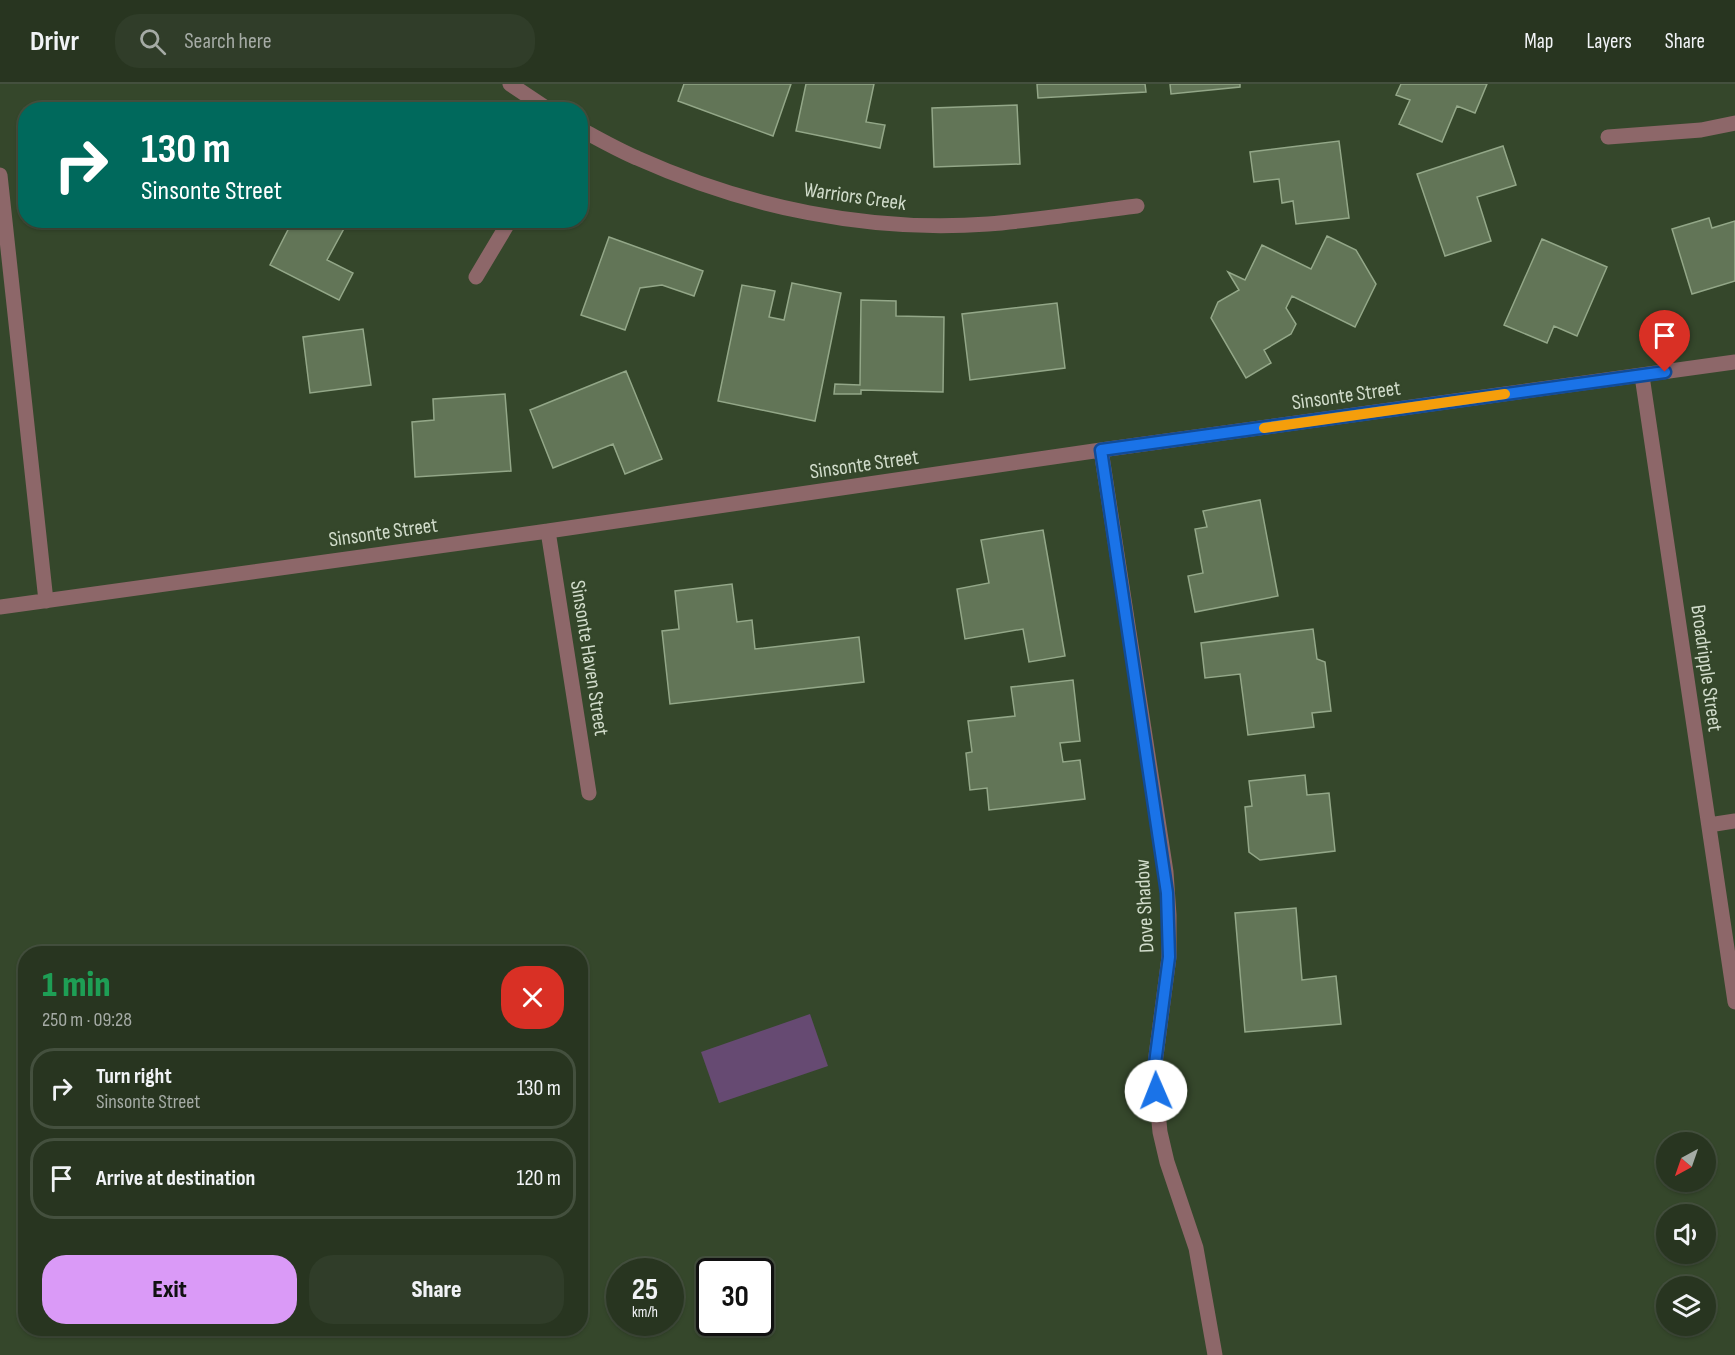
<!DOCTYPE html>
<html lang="en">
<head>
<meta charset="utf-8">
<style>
  :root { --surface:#283520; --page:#303d29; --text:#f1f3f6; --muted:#a5aba5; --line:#44503e; --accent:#da9af7 }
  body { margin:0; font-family:"Sofia Sans Condensed",sans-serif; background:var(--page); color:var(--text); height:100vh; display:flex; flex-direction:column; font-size:22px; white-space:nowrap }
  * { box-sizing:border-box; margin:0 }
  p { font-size:20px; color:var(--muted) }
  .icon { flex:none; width:33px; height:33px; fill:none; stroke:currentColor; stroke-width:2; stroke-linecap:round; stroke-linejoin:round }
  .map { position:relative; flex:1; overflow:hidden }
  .panel { position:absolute; left:18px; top:862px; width:570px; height:390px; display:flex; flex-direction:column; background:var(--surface); border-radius:24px; box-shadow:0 2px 4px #0004,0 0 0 2px var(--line) }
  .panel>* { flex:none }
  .hud { position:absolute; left:18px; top:18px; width:570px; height:126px; border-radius:24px; box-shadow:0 2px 4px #0004,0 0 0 2px var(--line); background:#00695c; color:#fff; overflow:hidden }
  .needle { width:39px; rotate:220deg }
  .buttons { position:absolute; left:1656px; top:1048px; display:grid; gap:12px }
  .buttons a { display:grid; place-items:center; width:60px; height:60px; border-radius:50%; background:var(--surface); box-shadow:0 2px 4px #0004,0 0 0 2px var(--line); font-size:30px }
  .speed { position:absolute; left:606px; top:1174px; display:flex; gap:12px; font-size:30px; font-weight:700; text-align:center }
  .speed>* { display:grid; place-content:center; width:78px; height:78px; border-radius:50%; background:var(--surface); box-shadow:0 2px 4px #0004,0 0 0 2px var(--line); line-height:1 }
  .speed small { font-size:15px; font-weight:400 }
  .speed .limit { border:3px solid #111; border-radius:9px; background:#fff; color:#111 }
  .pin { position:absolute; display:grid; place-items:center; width:51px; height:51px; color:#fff; margin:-62px -26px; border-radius:50% 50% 50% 0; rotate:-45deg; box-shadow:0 0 6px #0007 }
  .pin .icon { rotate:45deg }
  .me { position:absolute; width:66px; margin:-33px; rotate:359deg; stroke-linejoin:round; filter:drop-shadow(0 0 4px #0008) }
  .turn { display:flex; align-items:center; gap:21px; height:126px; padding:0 24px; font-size:27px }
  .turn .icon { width:78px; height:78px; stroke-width:2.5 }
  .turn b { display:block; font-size:42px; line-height:51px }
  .round { display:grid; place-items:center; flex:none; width:63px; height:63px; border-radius:24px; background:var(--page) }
  .summary { display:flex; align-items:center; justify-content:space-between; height:102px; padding:0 24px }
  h1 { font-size:36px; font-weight:800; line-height:45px; color:#1e9e55 }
  .primary-button { display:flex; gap:12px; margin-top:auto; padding:12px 24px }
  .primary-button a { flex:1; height:69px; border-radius:24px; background:var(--accent); color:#111; font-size:24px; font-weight:800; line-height:69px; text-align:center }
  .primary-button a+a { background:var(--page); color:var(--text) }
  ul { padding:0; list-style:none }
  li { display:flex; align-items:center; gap:18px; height:81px; margin:0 12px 9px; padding:0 12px; border:3px solid var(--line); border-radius:24px }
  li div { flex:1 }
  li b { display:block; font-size:22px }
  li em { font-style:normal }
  header { display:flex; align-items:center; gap:36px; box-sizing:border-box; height:84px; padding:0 30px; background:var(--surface); border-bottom:2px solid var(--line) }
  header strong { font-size:28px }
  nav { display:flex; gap:33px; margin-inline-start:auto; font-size:21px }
  .search { width:420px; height:54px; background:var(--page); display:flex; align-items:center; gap:15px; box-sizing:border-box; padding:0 21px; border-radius:24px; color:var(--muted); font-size:22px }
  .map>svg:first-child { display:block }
  .green { fill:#664a72 }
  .building { fill:#627557; stroke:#93a788; stroke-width:1.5 }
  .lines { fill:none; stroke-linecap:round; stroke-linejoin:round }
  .minor { stroke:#8d6769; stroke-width:15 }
  .route-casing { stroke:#114b97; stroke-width:15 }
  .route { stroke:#1a73e8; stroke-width:10 }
  .slow { stroke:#f59e0b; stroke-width:10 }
  .labels { text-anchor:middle; stroke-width:4.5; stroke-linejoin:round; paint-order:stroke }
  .street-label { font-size:21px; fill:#d1dccb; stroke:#35472b }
</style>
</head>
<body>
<header>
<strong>Drivr</strong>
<div class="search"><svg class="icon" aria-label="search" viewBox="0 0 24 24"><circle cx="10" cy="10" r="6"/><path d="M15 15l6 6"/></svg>Search here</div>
<nav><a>Map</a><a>Layers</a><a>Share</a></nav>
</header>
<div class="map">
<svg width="1735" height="1271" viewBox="0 0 1735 1271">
  <rect width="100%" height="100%" fill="#35472b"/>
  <!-- green -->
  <path class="green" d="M810 930 828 982 719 1019 701 968Z"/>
  <!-- building -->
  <path class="building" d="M684 0H791L773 52 678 17Z
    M806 0H874L866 38 885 41 880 64 796 47Z
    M1037 0H1145L1146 8 1038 14Z
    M1170 0H1240V3L1171 10Z
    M1401 0H1487L1475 29 1457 22 1442 58 1399 40 1410 16 1396 11Z
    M1017 21 1020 80 934 83 932 24Z
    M1339 57 1349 134 1296 140 1293 117 1282 119 1279 95 1254 98 1250 68Z
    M1503 62 1516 101 1477 113 1491 157 1445 172 1417 90Z
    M1709 134 1712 144 1735 137V197L1692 210 1672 145Z
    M293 136H343L347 139 327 176 353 189 339 216 270 181Z
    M1327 152 1356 166 1376 200 1355 243 1292 212 1286 224 1296 240 1291 250 1264 266 1271 279 1246 294 1211 234 1218 218 1239 206 1228 188 1245 196 1262 161 1311 185Z
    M609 153 703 187 694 212 662 201 640 204 625 246 581 231Z
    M1542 155 1607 183 1577 252 1554 242 1547 259 1504 241Z
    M792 199 841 209 815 337 718 317 742 201 775 207 769 233 784 236Z
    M861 216 896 217V232L944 233 943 308 861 306V310H834L835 300 860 301Z
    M1057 219 1065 284 970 296 962 230Z
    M363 245 371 301 310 309 303 253Z
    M626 287 662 375 625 390 613 360 553 384 530 326Z
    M505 310 511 387 415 393 412 338 434 336 433 315Z
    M1260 416 1278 512 1195 528 1188 492 1203 489 1195 445 1207 443 1203 427Z
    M1043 446 1065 572 1029 578 1023 545 965 555 957 505 989 499 981 456Z
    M732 500 737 538 752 536 755 565 859 553 864 598 670 620 662 547 679 545 675 507Z
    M1313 545 1317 575 1325 578 1331 627 1312 629 1314 643 1248 651 1240 590 1205 594 1201 559Z
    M1073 596 1080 657 1060 659 1063 678 1080 676 1085 715 989 726 987 704 970 706 966 669 972 668 968 637 1015 632 1011 603Z
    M1305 691 1307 711 1329 709 1335 767 1260 776 1249 768 1245 723 1252 722 1249 697Z
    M1296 824 1302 896 1336 892 1341 940 1245 948 1235 829Z"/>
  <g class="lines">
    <!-- minor -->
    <path class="minor" d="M510 0 549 26
      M580 45C599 55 618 66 637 74 746 123 869 149 988 140 1038 136 1088 128 1137 122
      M1608 53 1701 46 1735 39
      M0 91 46 517
      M476 193 510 136
      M1642 292 1735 918
      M1101 366 1166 788 1169 831V873L1154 987 1160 1048 1167 1078 1196 1164 1215 1271
      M548 447 589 709
      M0 523 548 447 1101 366 1735 278
      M1709 741 1735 737"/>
  </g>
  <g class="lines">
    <!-- route casing -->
    <g class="route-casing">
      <path id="route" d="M1156 1007 1154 987 1169 873 1167 809 1101 366 1665 288"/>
    </g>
    <!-- route -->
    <use href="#route" class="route"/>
    <!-- slow -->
    <path class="slow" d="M1264 344 1505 310"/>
  </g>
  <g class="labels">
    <!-- street labels -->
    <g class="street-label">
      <text transform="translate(855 112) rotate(8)" y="7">Warriors Creek</text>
      <text transform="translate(1346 311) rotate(-8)" y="7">Sinsonte Street</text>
      <text transform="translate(864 380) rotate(-8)" y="7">Sinsonte Street</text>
      <text transform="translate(383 448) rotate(-8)" y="7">Sinsonte Street</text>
      <text transform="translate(590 574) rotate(81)" y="7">Sinsonte Haven Street</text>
      <text transform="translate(1707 584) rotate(82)" y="7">Broadripple Street</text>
      <text transform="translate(1144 822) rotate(-93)" y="7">Dove Shadow</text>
    </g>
  </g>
</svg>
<div class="buttons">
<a><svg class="needle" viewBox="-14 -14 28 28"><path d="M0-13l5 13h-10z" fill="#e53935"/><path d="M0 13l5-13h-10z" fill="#a5aba5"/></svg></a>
<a><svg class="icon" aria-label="sound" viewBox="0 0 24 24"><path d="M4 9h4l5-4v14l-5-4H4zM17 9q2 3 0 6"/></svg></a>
<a><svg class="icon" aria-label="layers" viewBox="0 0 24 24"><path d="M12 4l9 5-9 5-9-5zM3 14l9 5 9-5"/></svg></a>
</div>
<div class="speed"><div>25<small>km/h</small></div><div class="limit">30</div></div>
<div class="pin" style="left:1665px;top:288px;background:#d93025"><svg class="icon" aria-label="arrive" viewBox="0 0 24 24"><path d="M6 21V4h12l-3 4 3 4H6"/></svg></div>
<svg class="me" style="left:1156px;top:1007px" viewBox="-20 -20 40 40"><circle r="19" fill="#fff"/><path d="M0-13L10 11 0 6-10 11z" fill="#1a73e8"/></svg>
<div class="hud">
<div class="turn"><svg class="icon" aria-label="right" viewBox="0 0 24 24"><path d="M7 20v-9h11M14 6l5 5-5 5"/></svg><div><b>130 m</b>Sinsonte Street</div></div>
</div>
<section class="panel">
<div class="summary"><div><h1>1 min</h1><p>250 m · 09:28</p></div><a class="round" style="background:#d93025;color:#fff"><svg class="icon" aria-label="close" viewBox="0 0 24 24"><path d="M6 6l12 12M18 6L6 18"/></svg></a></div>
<ul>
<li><svg class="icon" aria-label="right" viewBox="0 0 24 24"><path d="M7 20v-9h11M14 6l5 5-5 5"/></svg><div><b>Turn right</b><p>Sinsonte Street</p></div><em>130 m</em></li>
<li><svg class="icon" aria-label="arrive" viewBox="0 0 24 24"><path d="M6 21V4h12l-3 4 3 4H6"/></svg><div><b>Arrive at destination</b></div><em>120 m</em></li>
</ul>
<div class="primary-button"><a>Exit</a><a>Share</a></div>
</section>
</div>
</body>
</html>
